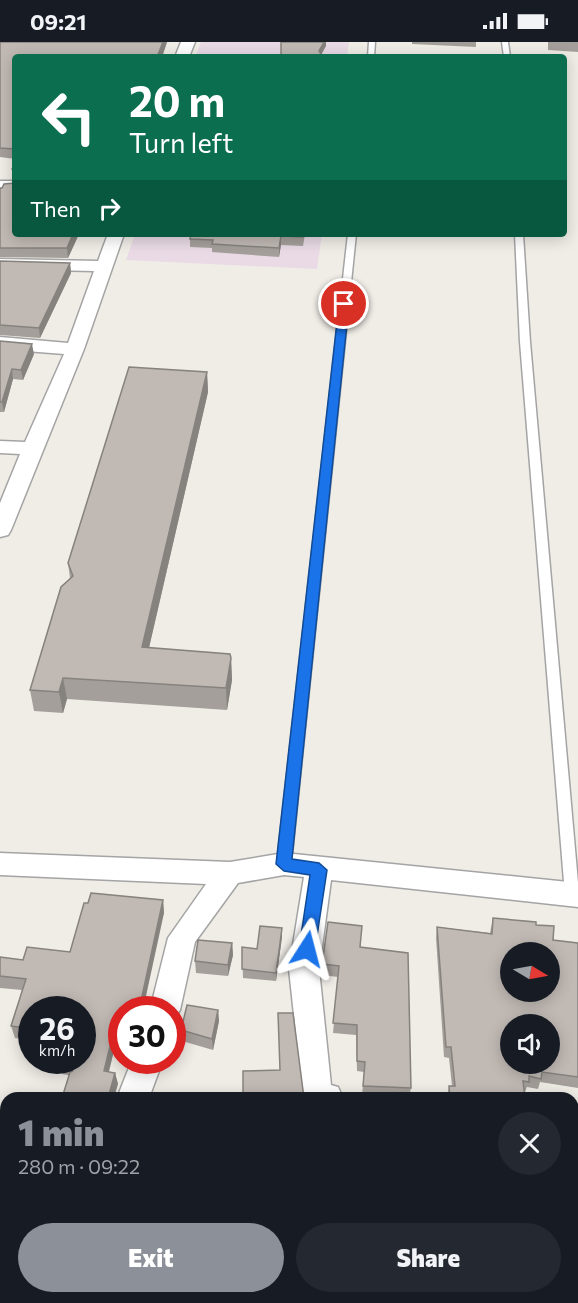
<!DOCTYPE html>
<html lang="en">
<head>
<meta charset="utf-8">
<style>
  :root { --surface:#171b24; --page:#242831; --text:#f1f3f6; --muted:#9ea1a6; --accent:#8c9099 }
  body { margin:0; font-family:Commissioner,sans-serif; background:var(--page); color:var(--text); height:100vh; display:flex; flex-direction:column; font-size:22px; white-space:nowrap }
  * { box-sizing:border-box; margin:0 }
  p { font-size:20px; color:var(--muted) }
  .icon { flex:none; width:33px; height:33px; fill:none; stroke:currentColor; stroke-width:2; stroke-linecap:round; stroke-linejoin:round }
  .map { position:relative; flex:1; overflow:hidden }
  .panel { position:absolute; left:0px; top:1050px; width:579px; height:212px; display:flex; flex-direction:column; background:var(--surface); border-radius:18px 18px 0 0; box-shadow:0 3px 15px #0003 }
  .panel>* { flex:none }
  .top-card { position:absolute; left:12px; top:12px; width:555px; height:183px; border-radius:6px; box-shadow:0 3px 15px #0003; background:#0b6e4f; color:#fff; overflow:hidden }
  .needle { width:39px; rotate:100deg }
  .buttons { position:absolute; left:500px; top:900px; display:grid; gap:12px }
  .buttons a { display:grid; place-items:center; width:60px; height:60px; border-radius:50%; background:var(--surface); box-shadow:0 3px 15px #0003; font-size:30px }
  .speed { position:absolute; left:18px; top:954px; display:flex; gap:12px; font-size:30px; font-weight:700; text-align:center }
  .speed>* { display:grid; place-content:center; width:78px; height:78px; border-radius:50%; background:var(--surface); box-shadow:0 3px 15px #0003; line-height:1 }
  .speed small { font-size:15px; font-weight:400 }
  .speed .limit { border:9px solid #d22; background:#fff; color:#111 }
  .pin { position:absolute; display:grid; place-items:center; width:51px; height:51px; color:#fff; margin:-26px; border:3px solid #fff; border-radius:50%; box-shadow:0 2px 6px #0007 }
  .me { position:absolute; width:66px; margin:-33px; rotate:9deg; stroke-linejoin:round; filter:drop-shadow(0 0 4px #0008) }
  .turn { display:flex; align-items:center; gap:21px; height:126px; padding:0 18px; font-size:27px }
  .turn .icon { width:78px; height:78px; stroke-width:2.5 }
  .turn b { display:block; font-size:42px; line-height:51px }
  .then { display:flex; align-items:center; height:57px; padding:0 18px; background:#0003; gap:12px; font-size:22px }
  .round { display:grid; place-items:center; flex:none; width:63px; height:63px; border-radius:32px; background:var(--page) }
  .head { display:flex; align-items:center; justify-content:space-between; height:102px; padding:0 18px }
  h1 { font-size:36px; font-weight:800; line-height:45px; color:var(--accent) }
  .action { display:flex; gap:12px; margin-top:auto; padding:12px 18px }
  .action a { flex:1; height:69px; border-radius:36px; background:var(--accent); color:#fff; font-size:24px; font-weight:800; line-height:69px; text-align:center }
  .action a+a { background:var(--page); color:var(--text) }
  .status { display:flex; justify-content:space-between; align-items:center; height:42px; padding:0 30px; background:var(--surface); direction:ltr }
  .status svg { height:16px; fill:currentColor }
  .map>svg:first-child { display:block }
  .industrial { fill:#e9dae6 }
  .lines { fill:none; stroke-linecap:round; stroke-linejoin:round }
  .service-casing { stroke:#a4a4a4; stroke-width:3 }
  .minor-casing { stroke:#a4a4a4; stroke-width:3 }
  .service { fill:#fff; fill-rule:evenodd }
  .minor { fill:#fff; fill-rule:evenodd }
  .wall { fill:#a59f9b }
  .shaded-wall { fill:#86827e }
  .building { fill:#c0b9b4; stroke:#86827e; stroke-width:1.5; fill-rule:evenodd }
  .route { fill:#1a73e8; stroke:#114b97; stroke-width:1.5 }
</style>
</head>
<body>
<div class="status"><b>09:21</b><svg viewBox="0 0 49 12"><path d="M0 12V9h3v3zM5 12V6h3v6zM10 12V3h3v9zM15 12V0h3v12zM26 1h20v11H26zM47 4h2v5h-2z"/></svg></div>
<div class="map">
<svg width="578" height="1261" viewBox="0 0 578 1261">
  <rect width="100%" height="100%" fill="#f0ede7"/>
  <!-- industrial -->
  <path class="industrial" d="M201 0H349L347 15H195Z
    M135 192H322L317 227 126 218Z"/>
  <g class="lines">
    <!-- service casing -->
    <g class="service-casing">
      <path id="service" d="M369 0H375L374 15H368Z
        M502 0H508L510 15H504Z
        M348 192H356L291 822 289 826 284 828 279 826 277 822Z
        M515 192H523L530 300 578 841V854L572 858 567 856 565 852 520 300Z"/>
    </g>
    <!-- minor casing -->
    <g class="minor-casing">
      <path id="minor" d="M181 0H195L189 15H175Z
        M0 139H15V149H0Z
        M108 192H124L84 307 11 488 8 493 0 495V461L20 412 0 411V399L25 400 64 312 0 307V295L68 301 94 229 0 227V217L98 219Z
        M0 811 230 820 284 811 578 841V865L331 838 319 927 331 1043 338 1045 343 1056H303L289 927 304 835 284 833 238 841 195 900 180 968 172 979V968H150L168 896 206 842 0 833Z
        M132 1018H163L149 1056H117Z
        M0 1121H6V1153H0Z
        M17 1256H51V1261H17Z"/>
    </g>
    <!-- service -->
    <use href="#service" class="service"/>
    <!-- minor -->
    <use href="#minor" class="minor"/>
  </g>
  <!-- wall -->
  <path class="wall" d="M0 0H167L162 15H15V117L0 115Z
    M412 0H476V5L412 2Z
    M548 0H578V10L548 8Z
    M15 122V138L14 137 12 127Z
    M0 146H2L15 192H79L68 216 0 215Z
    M172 192H305L303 204 281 203 279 215 212 210V206L190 205V194L172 193Z
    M0 219 70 221 71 231 40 296 0 293Z
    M0 299 34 312 23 338 13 337 4 370H0V371Z
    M207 330 208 350 149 606 231 616 232 638 227 668 67 657 63 671 34 669 30 648 70 536 68 521Z
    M163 858 164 871 122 968V1000H116L109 1030 115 1031 118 1042 62 1032 59 1020 82 968H32V998L15 996 11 984 22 948 0 946V915L23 918 70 910 88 861Z
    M493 876 536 883 553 898 578 901V1046L540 1040 538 1047 527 1045 525 1050V1056H447L449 1044H452L449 1016 444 1015 436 896 437 885 490 891Z
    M282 886V895L276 939 243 936 242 905 257 907Z
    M232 901 233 913 228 934 196 931 195 919Z
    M360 905 411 1046 409 1056 362 1054 364 1030 357 1029 356 993 333 991 338 935 322 933V922Z
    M218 968 219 979 213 1008 182 999 181 988Z
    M573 1178H578V1243H573Z"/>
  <!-- shaded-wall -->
  <path class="shaded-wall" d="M163 0H167L162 15H157Z
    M324 0H326V4L320 15 319 9Z
    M73 192H79L68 216 67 206Z
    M281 194V203L279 215V206Z
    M70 221 71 231 40 296 39 286Z
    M32 302 34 312 23 338 21 328Z
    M12 327 13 337 4 370 2 360Z
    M207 330 208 350 144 627 142 605Z
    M231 616 232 638 227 668 226 646Z
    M63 636 67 657 63 671 59 650Z
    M163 858 164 871 143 968H139Z
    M282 886V895L276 939V931Z
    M232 901 233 913 228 934V923Z
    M218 968 219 979 213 1008 212 997Z
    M114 988 116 1000 106 1040 104 1029Z
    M115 1031 118 1042 114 1056H108Z"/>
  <!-- building -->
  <path class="building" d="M0 0H163L157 15H15V107L0 106Z
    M281 0H324L319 9 323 15H281Z
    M15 121V129L12 127Z
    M15 141V192H73L67 206H0V146H2L4 142Z
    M191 192H304L303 195 281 194 279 206 212 202 213 198 190 197Z
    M0 219 70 221 39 286 0 283Z
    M0 299 32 302 21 328 12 327 2 360H0Z
    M129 325 207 330 142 605 230 612 231 616 226 646 63 636 59 650 30 648 61 545 73 534 68 521Z
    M91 851 163 858 139 968H122V989L114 988 104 1029 115 1031 108 1056H62L70 1030 73 1029H70L72 1022 59 1020 60 1018H82V968H32V987L11 984 26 937 0 934V915L23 918 27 905 70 910 84 861H88Z
    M493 876 536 880V883L554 884 553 898 578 901V1035L542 1030 541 1037 529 1034V1040L523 1039 525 1056H450L449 1044H455L451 1005H446L437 885 492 892ZM510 910H549V950H510ZM510 982H549V1022H510Z
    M328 880 362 884 360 905 408 911 411 1046 363 1044 365 1020 357 1019V983L333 981 339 924 322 922Z
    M260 884 282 886 276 931 242 927V905L257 907Z
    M198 898 232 901 228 923 195 919Z
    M187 963 218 968 212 997 181 988Z
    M278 971H293L304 1056H243V1029L280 1028Z
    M157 1051 156 1056H133Z
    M573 1178H578V1235H573Z
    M60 1256H290V1261H59Z
    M333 1256H394V1261H332Z
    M457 1256H541V1261H457Z"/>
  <!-- route -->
  <path class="route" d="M344 259 349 262 292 817 319 821 327 828 315 907 313 912H301L299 907 310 833 284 829 276 822 339 262Z"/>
</svg>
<div class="buttons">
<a><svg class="needle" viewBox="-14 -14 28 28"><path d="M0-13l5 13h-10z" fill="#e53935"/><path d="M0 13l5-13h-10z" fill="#9ea1a6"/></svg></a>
<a><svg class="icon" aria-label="sound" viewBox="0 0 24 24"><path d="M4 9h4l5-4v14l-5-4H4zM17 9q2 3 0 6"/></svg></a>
</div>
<div class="speed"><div>26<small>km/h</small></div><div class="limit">30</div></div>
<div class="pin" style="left:344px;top:262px;background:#d93025"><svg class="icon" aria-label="arrive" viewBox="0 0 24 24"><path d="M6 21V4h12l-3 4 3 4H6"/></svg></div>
<svg class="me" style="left:307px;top:907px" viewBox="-20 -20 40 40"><path d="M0-17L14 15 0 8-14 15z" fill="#1a73e8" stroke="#fff" stroke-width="4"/></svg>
<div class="top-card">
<div class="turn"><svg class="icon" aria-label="left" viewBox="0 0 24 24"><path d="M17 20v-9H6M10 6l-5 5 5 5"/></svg><div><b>20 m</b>Turn left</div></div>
<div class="then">Then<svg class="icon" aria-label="right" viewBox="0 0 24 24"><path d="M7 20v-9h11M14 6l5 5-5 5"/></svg></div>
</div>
<section class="panel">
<div class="head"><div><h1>1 min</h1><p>280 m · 09:22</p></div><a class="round"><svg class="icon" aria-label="close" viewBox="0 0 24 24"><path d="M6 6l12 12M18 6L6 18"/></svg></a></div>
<div class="action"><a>Exit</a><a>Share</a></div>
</section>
</div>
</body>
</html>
